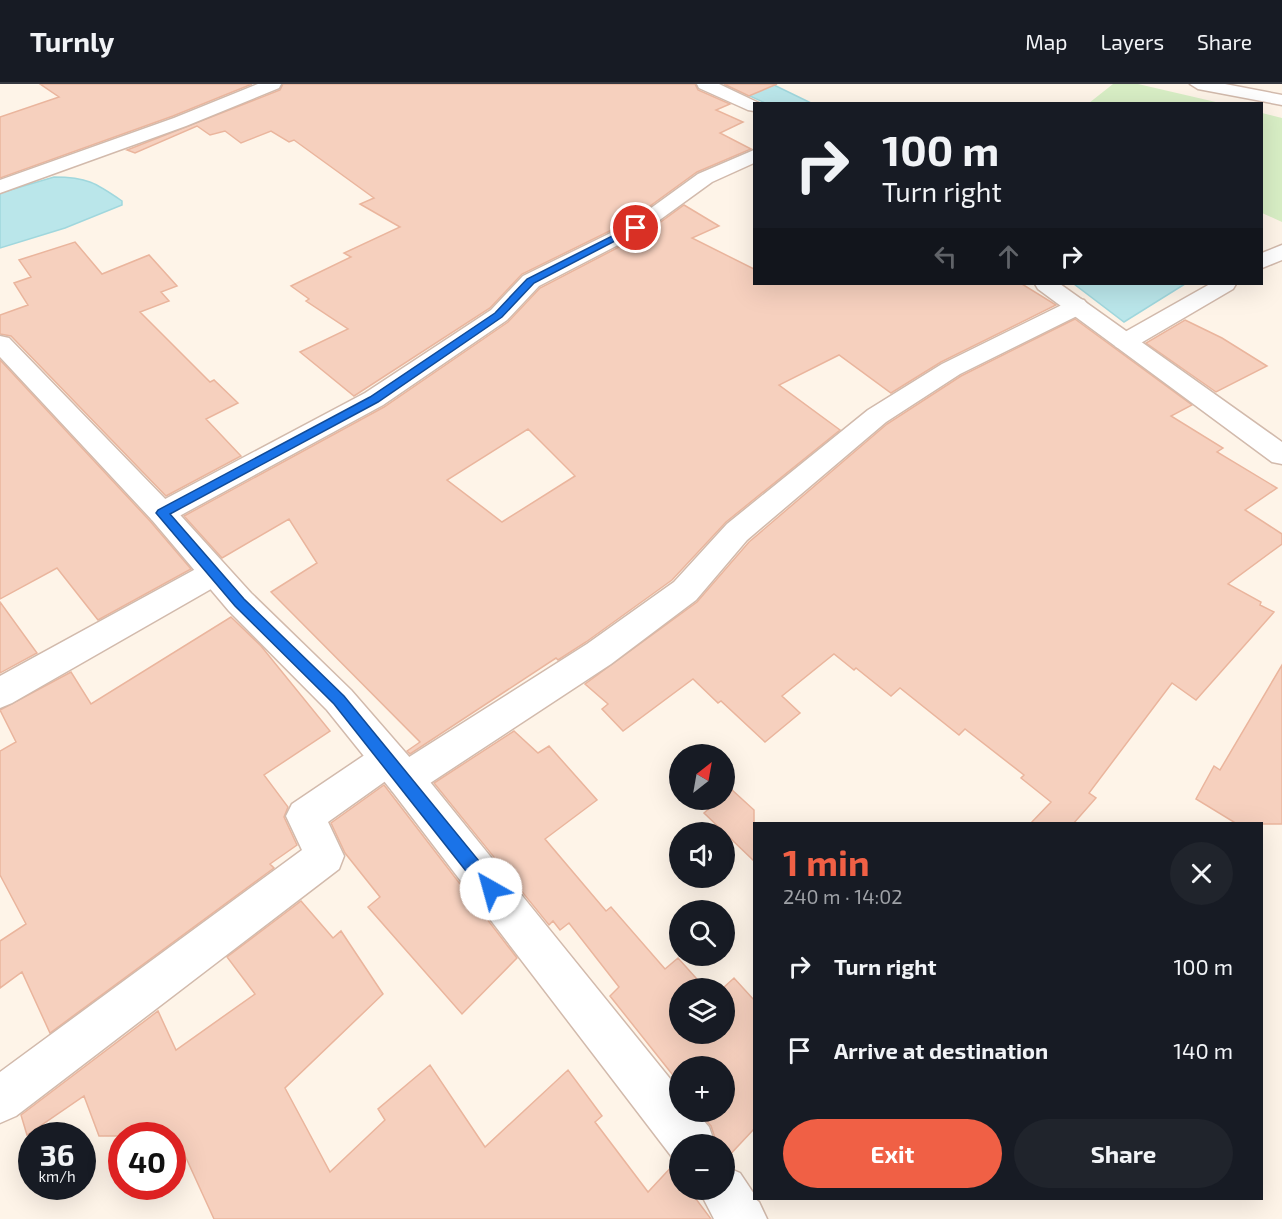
<!DOCTYPE html>
<html lang="en">
<head>
<meta charset="utf-8">
<style>
  :root { --surface:#171b24; --page:#20242c; --text:#f1f3f6; --muted:#9ea1a6; --line:#363941; --accent:#f06045 }
  body { margin:0; font-family:"Exo 2",sans-serif; background:var(--page); color:var(--text); height:100vh; display:flex; flex-direction:column; font-size:22px; white-space:nowrap }
  * { box-sizing:border-box; margin:0 }
  p { font-size:20px; color:var(--muted) }
  .icon { flex:none; width:33px; height:33px; fill:none; stroke:currentColor; stroke-width:2; stroke-linecap:round; stroke-linejoin:round }
  .map { position:relative; flex:1; overflow:hidden }
  .sheet { position:absolute; left:753px; top:738px; width:510px; height:378px; display:flex; flex-direction:column; background:var(--surface); border-radius:0px; box-shadow:0 6px 24px #0002 }
  .sheet>* { flex:none }
  .banner { position:absolute; left:753px; top:18px; width:510px; height:183px; border-radius:0px; box-shadow:0 6px 24px #0002; background:#171b24; color:var(--text); overflow:hidden }
  .needle { width:39px; rotate:31deg }
  .controls { position:absolute; left:669px; top:660px; display:grid; gap:12px }
  .controls a { display:grid; place-items:center; width:66px; height:66px; border-radius:50%; background:var(--surface); box-shadow:0 6px 24px #0002; font-size:30px }
  .speed { position:absolute; left:18px; top:1038px; display:flex; gap:12px; font-size:30px; font-weight:700; text-align:center }
  .speed>* { display:grid; place-content:center; width:78px; height:78px; border-radius:50%; background:var(--surface); box-shadow:0 6px 24px #0002; line-height:1 }
  .speed small { font-size:15px; font-weight:400 }
  .speed .limit { border:9px solid #d22; background:#fff; color:#111 }
  .pin { position:absolute; display:grid; place-items:center; width:51px; height:51px; color:#fff; margin:-26px; border:3px solid #fff; border-radius:50%; box-shadow:0 2px 6px #0007 }
  .me { position:absolute; width:66px; margin:-33px; rotate:322deg; stroke-linejoin:round; filter:drop-shadow(0 0 4px #0008) }
  .turn { display:flex; align-items:center; gap:21px; height:126px; padding:0 30px; font-size:27px }
  .turn .icon { width:78px; height:78px; stroke-width:2.5 }
  .turn b { display:block; font-size:42px; line-height:51px }
  .lanes { display:flex; align-items:center; height:57px; padding:0 30px; background:#0003; justify-content:center; gap:30px; direction:ltr }
  .lanes .off { opacity:.35 }
  .round { display:grid; place-items:center; flex:none; width:63px; height:63px; border-radius:32px; background:var(--page) }
  .headline { display:flex; align-items:center; justify-content:space-between; height:102px; padding:0 30px }
  h1 { font-size:36px; font-weight:700; line-height:45px; color:var(--accent) }
  .cta { display:flex; gap:12px; margin-top:auto; padding:12px 30px }
  .cta a { flex:1; height:69px; border-radius:36px; background:var(--accent); color:#fff; font-size:24px; font-weight:700; line-height:69px; text-align:center }
  .cta a+a { background:var(--page); color:var(--text) }
  ul { padding:0; list-style:none }
  li { display:flex; align-items:center; gap:18px; height:84px; padding:0 30px }
  li div { flex:1 }
  li b { display:block; font-size:22px }
  li em { font-style:normal }
  header { display:flex; align-items:center; gap:36px; box-sizing:border-box; height:84px; padding:0 30px; background:var(--surface); border-bottom:2px solid var(--line) }
  header strong { font-size:28px }
  nav { display:flex; gap:33px; margin-inline-start:auto; font-size:21px }
  .map>svg:first-child { display:block }
  .green { fill:#d8eec5 }
  .water { fill:#bae6ea; stroke:#a0d7dd; stroke-width:1.5 }
  .building { fill:#f6d0be; stroke:#eab59d; stroke-width:1.5; fill-rule:evenodd }
  .lines { fill:none; stroke-linecap:round; stroke-linejoin:round }
  .minor-casing { stroke:#d2baac; stroke-width:3 }
  .tertiary-casing { stroke:#d2baac; stroke-width:3 }
  .minor { fill:#fff; fill-rule:evenodd }
  .tertiary { fill:#fff; fill-rule:evenodd }
  .route { fill:#1a73e8; stroke:#114b97; stroke-width:1.5 }
</style>
</head>
<body>
<header>
<strong>Turnly</strong>
<nav><a>Map</a><a>Layers</a><a>Share</a></nav>
</header>
<div class="map">
<svg width="1282" height="1135" viewBox="0 0 1282 1135">
  <rect width="100%" height="100%" fill="#fef4e8"/>
  <!-- green -->
  <path class="green" d="M1113 0H1138L1220 19H1089Z
    M1262 29 1282 34V138L1262 129Z"/>
  <!-- water -->
  <path class="water" d="M724 0H772L811 19H765Z
    M54 93C87 93 96 99 122 117V121L65 144 0 164V109Z
    M1074 200H1185L1124 238Z"/>
  <!-- building -->
  <path class="building" d="M40 0H252L173 32 0 94V33L59 13Z
    M283 0H695L698 6 730 20 716 26 743 38 720 49 751 65 697 88 628 138 522 190 490 224 354 312 300 268 348 245 306 217 309 215 291 202 351 173 344 169 400 143 360 120 374 114 294 56 289 58 271 47 241 59 225 47 210 51 197 42 135 69 127 66 280 6Z
    M724 0H777L749 12Z
    M684 121 719 142 692 154 754 185V200H1022L1056 221 941 278 891 309 839 271 779 301 840 346 726 438 672 496 586 558 558 576 556 574 410 670 407 667 420 658 271 508 317 479 289 435 222 474 184 432 384 323 508 238 540 204 644 150ZM528 345 575 392 502 438 447 396Z
    M75 158 102 190 149 171 177 202 161 208 169 217 140 228 210 298 214 296 238 319 206 335 241 372 166 412 11 252 0 250V231L28 221 14 199 31 193 19 176Z
    M1075 235 1192 321 1171 332 1223 364 1217 368 1277 404 1245 426 1282 450V460L1228 500 1261 518 1260 521 1274 528 1196 616 1172 599 1089 709 1096 714 1073 740H1030L1051 718 1021 694 1024 691 965 645 959 651 900 604 891 612 856 584 854 586 834 570 782 612 800 629 765 658 721 617 718 619 693 595 623 647 602 625 608 620 585 600 697 518 749 458 887 340 961 292Z
    M1185 236 1222 254 1267 282 1216 308 1146 259Z
    M0 276 150 437 191 485 98 536 57 484 0 515Z
    M0 518 37 569 0 589Z
    M231 533 261 562 330 647 264 691 288 723 284 733 297 761 270 780 274 784 50 949 22 888 0 904V857L26 840 0 791V667L16 658 0 626 71 588 91 620Z
    M1282 581V740H1237L1196 715 1214 682 1220 686Z
    M514 647 538 669 549 662 597 716 545 755 606 827 611 823 665 885 678 874 705 904H680V950H724L723 904 734 894 754 916V1045L724 1077V1060H717L711 1042 699 1028H724V982H680V1000L610 912 619 903 569 839 560 846 553 837 549 841 434 699Z
    M384 701 517 874 462 930 368 823 380 813 345 769 331 739Z
    M731 705 754 726V777L704 729 719 716H724V711Z
    M301 817 333 854 341 847 383 910 285 1004 330 1088 385 1036 378 1025 430 981 485 1063 568 986 602 1032 595 1038 648 1108 675 1079 680 1080V1106H697L693 1111 711 1135H214L176 1052H99L84 1012 27 1051 21 1031 158 927 176 966 255 910 227 873Z"/>
  <g class="lines">
    <!-- minor casing -->
    <g class="minor-casing">
      <path id="minor" d="M258 0H281L279 4 186 42 0 109V96L174 34Z
        M1190 0H1225L1282 11V21L1198 5Z
        M754 66V79L712 98 643 148 539 202 507 236 383 321 172 436 162 439 152 436 147 429 152 422 365 309 491 226 523 192 629 140 698 90Z
        M1282 161V176L1262 184V169Z
        M1210 200H1236L1233 205 1134 263 1125 265 1116 263 1113 258 1116 253Z
        M1076 214 1084 216 1088 221 1079 231 960 290 886 338 747 456 696 516 611 580 418 707 405 712 392 707 387 696 328 738 344 772 339 785 16 1032 0 1039V988L302 766 286 732 292 720 375 664 388 659 401 664 406 675 587 560 674 498 727 440 868 326 942 280Z
        M214 477 225 481 229 489 225 497 12 619 0 624V592L203 481Z"/>
    </g>
    <!-- tertiary casing -->
    <g class="tertiary-casing">
      <path id="tertiary" d="M697 0H719L761 20H754V27L748 26 699 4Z
        M1035 200H1060L1282 358V380L1272 378 1038 205Z
        M0 252 9 254 172 422 251 509 351 606 418 683 680 1007V1028H696L709 1043 715 1060H680V1078L675 1077 392 707 327 626 229 527 152 436 0 273Z
        M724 1082 740 1089 754 1110V1114L759 1118 767 1135H714L699 1106H724Z"/>
    </g>
    <!-- minor -->
    <use href="#minor" class="minor"/>
    <!-- tertiary -->
    <use href="#tertiary" class="tertiary"/>
  </g>
  <!-- route -->
  <path class="route" d="M632 142 640 144 534 199 502 233 378 318 170 430 244 515 344 612 497 799 499 805 497 811 491 813 485 811 334 620 235 522 156 429 158 426 370 313 495 229 527 195Z"/>
</svg>
<div class="controls">
<a><svg class="needle" viewBox="-14 -14 28 28"><path d="M0-13l5 13h-10z" fill="#e53935"/><path d="M0 13l5-13h-10z" fill="#9ea1a6"/></svg></a>
<a><svg class="icon" aria-label="sound" viewBox="0 0 24 24"><path d="M4 9h4l5-4v14l-5-4H4zM17 9q2 3 0 6"/></svg></a>
<a><svg class="icon" aria-label="search" viewBox="0 0 24 24"><circle cx="10" cy="10" r="6"/><path d="M15 15l6 6"/></svg></a>
<a><svg class="icon" aria-label="layers" viewBox="0 0 24 24"><path d="M12 4l9 5-9 5-9-5zM3 14l9 5 9-5"/></svg></a>
<a>+</a>
<a>−</a>
</div>
<div class="speed"><div>36<small>km/h</small></div><div class="limit">40</div></div>
<div class="pin" style="left:636px;top:144px;background:#d93025"><svg class="icon" aria-label="arrive" viewBox="0 0 24 24"><path d="M6 21V4h12l-3 4 3 4H6"/></svg></div>
<svg class="me" style="left:491px;top:805px" viewBox="-20 -20 40 40"><circle r="19" fill="#fff"/><path d="M0-13L10 11 0 6-10 11z" fill="#1a73e8"/></svg>
<div class="banner">
<div class="turn"><svg class="icon" aria-label="right" viewBox="0 0 24 24"><path d="M7 20v-9h11M14 6l5 5-5 5"/></svg><div><b>100 m</b>Turn right</div></div>
<div class="lanes"><svg class="icon off" aria-label="left" viewBox="0 0 24 24"><path d="M17 20v-9H6M10 6l-5 5 5 5"/></svg><svg class="icon off" aria-label="ahead" viewBox="0 0 24 24"><path d="M12 20V5M6 11l6-6 6 6"/></svg><svg class="icon" aria-label="right" viewBox="0 0 24 24"><path d="M7 20v-9h11M14 6l5 5-5 5"/></svg></div>
</div>
<section class="sheet">
<div class="headline"><div><h1>1 min</h1><p>240 m · 14:02</p></div><a class="round"><svg class="icon" aria-label="close" viewBox="0 0 24 24"><path d="M6 6l12 12M18 6L6 18"/></svg></a></div>
<ul>
<li><svg class="icon" aria-label="right" viewBox="0 0 24 24"><path d="M7 20v-9h11M14 6l5 5-5 5"/></svg><div><b>Turn right</b></div><em>100 m</em></li>
<li><svg class="icon" aria-label="arrive" viewBox="0 0 24 24"><path d="M6 21V4h12l-3 4 3 4H6"/></svg><div><b>Arrive at destination</b></div><em>140 m</em></li>
</ul>
<div class="cta"><a>Exit</a><a>Share</a></div>
</section>
</div>
</body>
</html>
